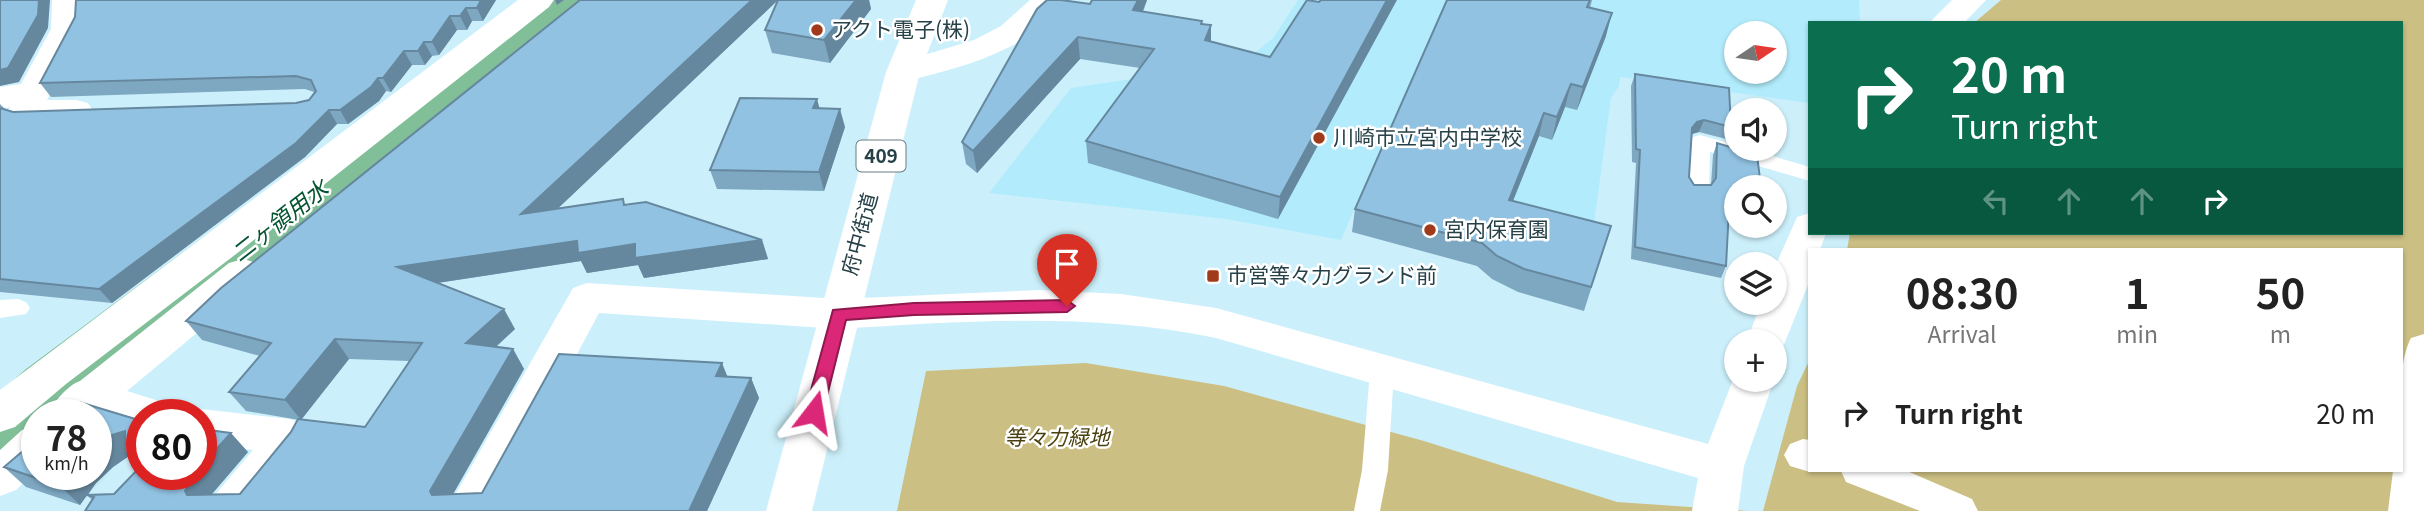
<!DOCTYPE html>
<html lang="en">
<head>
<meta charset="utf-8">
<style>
  :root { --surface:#fff; --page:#f2f2f2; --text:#222; --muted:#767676 }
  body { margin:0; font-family:Georgia,"Noto Sans JP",serif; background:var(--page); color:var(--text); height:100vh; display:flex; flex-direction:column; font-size:26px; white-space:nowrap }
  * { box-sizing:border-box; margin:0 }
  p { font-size:23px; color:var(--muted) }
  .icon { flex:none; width:38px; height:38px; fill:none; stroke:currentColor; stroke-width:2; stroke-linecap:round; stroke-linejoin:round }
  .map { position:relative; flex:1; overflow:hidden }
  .details { position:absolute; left:1808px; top:248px; width:595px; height:224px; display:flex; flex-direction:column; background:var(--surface); border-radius:0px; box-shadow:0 2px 5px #0004 }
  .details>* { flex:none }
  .top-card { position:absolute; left:1808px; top:21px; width:595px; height:214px; border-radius:0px; box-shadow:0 2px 5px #0004; background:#0b6e4f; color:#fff; overflow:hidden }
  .needle { width:46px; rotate:77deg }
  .fabs { position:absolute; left:1724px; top:21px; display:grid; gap:14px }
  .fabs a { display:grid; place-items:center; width:63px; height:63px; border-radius:50%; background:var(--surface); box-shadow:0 2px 5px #0004; font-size:35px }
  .speed { position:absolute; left:21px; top:399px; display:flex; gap:14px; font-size:35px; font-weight:700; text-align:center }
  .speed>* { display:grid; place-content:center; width:91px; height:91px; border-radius:50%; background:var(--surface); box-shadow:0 2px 5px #0004; line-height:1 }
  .speed small { font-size:18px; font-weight:400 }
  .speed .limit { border:10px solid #d22; background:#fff; color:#111 }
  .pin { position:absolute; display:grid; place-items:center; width:60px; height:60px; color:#fff; margin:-72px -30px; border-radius:50% 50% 50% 0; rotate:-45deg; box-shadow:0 0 7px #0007 }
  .pin .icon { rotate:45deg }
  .me { position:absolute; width:77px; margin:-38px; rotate:14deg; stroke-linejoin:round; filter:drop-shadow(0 0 5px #0008) }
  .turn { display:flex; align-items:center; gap:24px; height:147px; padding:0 28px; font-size:32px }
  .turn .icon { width:91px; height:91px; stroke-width:2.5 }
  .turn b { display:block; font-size:49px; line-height:60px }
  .lanes { display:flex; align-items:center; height:66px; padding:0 28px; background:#0003; justify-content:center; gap:35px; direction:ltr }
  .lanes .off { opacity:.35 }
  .eta { display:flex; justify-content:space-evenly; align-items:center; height:119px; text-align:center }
  .eta b { font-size:42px; font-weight:700; line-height:49px }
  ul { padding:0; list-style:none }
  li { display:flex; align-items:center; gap:21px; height:91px; padding:0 28px }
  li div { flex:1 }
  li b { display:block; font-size:26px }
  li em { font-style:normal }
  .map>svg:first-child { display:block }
  .built { fill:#b2ecfc; fill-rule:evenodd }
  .green { fill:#ccbf83 }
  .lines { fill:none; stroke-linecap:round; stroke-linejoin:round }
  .river { fill:#81bf99; fill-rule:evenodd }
  .service { fill:#fff; fill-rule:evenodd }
  .pedestrian { fill:#fff; fill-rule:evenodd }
  .minor { fill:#fff; fill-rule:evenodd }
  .tertiary { fill:#fff; fill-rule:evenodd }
  .trunk { fill:#fff; fill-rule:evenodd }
  .wall { fill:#7ea7c2; fill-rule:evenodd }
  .shaded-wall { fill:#66889e }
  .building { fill:#92c2e2; stroke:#66889e; stroke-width:2 }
  .route { fill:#db2777; stroke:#8e194d; stroke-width:2 }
  .poi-dot { fill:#a13a1a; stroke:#fff; stroke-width:2.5 }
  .labels { text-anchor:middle; stroke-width:5; stroke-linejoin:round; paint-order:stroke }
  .shield { fill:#fff; stroke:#687a7f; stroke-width:2 }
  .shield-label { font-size:19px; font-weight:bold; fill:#274148 }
  .poi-label { font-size:21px; fill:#274148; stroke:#fff; text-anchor:start }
  .street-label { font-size:21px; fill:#274148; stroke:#fff }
  .park-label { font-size:21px; font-style:italic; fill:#4b410e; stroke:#fff }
  .water-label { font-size:23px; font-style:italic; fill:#045331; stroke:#fff }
</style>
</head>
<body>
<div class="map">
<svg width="2424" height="511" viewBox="0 0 2424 511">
  <rect width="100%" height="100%" fill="#ccf0fb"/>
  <!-- built -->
  <path class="built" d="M1298 0H1859L1860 23H1810L1809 103 1620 77 1619 86 1611 98 1593 231 1370 173 1341 240 1226 219 989 193 1071 88 1138 78 1227 75 1273 38ZM1736 33H1774V72H1736Z"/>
  <!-- green -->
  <path class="green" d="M2001 0H2424V511H1763L1797 386 1809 361 1810 471H2401V250H1847L1850 233H2401V23H1974Z
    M1086 363 1224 386 1424 441 1617 502 1749 511H897L926 371Z"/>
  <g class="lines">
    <!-- river -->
    <path class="river" d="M522 0H597L587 14 93 415H37V469L32 474 0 485V392L26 369Z"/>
    <!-- service -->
    <path class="service" d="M1700 135 1736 145V149H1748L1810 167V181L1710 152 1709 190 1706 195 1698 197 1690 195 1687 190 1690 142 1693 137Z
      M18 299 26 302 30 308 26 314 0 318V300Z
      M1382 361 1391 364 1394 371 1388 470 1380 511H1354L1362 470 1370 371 1373 364Z"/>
    <!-- pedestrian -->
    <path class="pedestrian" d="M2424 334V511H2388L2393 471H2401C2401 436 2395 368 2411 338Z
      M1803 439 1810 440V471H1813L1810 472 1790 466 1784 455 1790 444Z
      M1841 471H1907L1972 499 1978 511H1920L1846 482Z"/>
    <!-- minor -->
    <path class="minor" d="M52 0H84L83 29 47 100H76L88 103 93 111 88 119C66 125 35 126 13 120L8 112 10 107 0 109V87L21 84 51 29Z
      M518 0H554L549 7 240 251 66 384 15 427 0 432V390Z
      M1030 0H1065C1029 52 961 67 903 82L891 79 886 72 891 65 974 40 1001 26Z
      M243 259 257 263 262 273 257 283 127 391 165 403 171 415H142V429L98 415H47C53 403 68 385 80 381L229 263Z
      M587 283 839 299 853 303 859 314 853 325 839 329 599 313 493 511H446L573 288Z
      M201 409 290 419 305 424 312 437 305 450 256 511H206L213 497 253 450 201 444V415H185Z
      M37 425V470L16 490 0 496V450L22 430Z"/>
    <!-- tertiary -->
    <path class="tertiary" d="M1952 0H1986L1964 23H1929Z
      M1810 213V233H1826L1820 250H1810V280L1781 352 1774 354V341H1747L1761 303H1774V269L1797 217Z
      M1040 290 1121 294 1216 308 1708 444 1736 372V380H1774L1744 466 1738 511H1692L1698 478 1216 338C1091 312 965 321 839 329L825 325 819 314 825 303 839 299Z"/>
    <!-- trunk -->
    <path class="trunk" d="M916 0H948L920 72 812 511H766L886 72Z"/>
  </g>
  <!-- wall -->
  <path class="wall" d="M76 0H496L483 21H472L467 30H457L439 55 432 56 425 65H412L391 92 386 91 379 101 348 124H337L305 157 112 303 0 292V104L5 109 13 112 296 103 309 100 314 92 305 89 51 97 40 83 75 17Z
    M580 0H869L871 9 830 63 772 53 765 30 778 0 558 208 625 205 762 240 768 259 644 278 638 265 587 273 581 261 438 283 515 329 496 347 513 349 524 369 453 494 482 493 728 377 751 378 759 398 707 511H85L92 500 87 495 80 505 26 487 4 467 142 421V474L248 452 212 494H240L291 432 299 420 246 411 229 392 260 356 202 340 186 321ZM349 359 409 361 365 427 301 420ZM129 456 140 467 114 494 88 495 96 483 113 467Z
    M1147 0 1143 12 1211 25V41L1270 57 1307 0 1278 219 1088 163 1086 141 1140 68 1080 59 977 173 966 164 962 142 1090 4Z
    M1447 0H1592L1590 8 1606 36 1577 110 1565 107 1552 140 1539 136 1513 201 1611 226 1584 311 1518 292 1492 279 1477 266 1352 232 1355 209Z
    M1635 74 1731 127 1726 139 1699 132 1692 134 1689 177 1694 185H1711L1713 155 1717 143 1736 187V220L1729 221 1726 266 1721 278 1631 259 1636 163 1632 162 1631 86Z
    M845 127 824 191 717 189 710 170Z"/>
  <!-- shaded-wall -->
  <path class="shaded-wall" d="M39 0H50L48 28 19 82 0 86V70Z
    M481 0H496L483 21 477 8Z
    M555 0H564L557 5Z
    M752 0H778L531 234 521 214Z
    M856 0H869L871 9 830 63 824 40Z
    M1138 0H1147L1134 32 1133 10Z
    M1387 0H1397L1278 219 1280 197Z
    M466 8 472 21 467 30 460 16Z
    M1612 13 1606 36 1577 110 1583 87Z
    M450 16 457 30 439 55 432 42Z
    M1211 25V47L1205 40Z
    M1078 37 1080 59 977 173 973 151Z
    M424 42 432 56 425 65 418 51Z
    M404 51 412 65 391 92 383 78Z
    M378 78 386 91 379 101 348 124 340 110Z
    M1571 84 1565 107 1552 140 1557 117Z
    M817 99 822 117 813 108Z
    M840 109 845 127 824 191 819 172Z
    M329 110 337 124 305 157 112 303 99 289Z
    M1544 113 1539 136 1504 223 1509 200Z
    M1704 120 1699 132 1692 134 1688 141 1692 128 1697 122Z
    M762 240 768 259 644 278 638 265 587 273 581 261 410 287 397 267 577 241 635 244Z
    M504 309 515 329 478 363 466 343Z
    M335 339 349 359 301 420 285 400Z
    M513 349 524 369 444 510 430 491Z
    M722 363 730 383 716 376Z
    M751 378 759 398 707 511H689Z
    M125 431V452L129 456 113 467 96 483 80 505 60 486 68 474H96V445L112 435Z
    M231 433 248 452 211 495H187L185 491 193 476 194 474H201V466Z"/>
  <!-- building -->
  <path class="building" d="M0 0H39L38 15 8 68 0 70Z
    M76 0H481L477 8H466L460 16H450L432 42H424L418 51H404L383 78H378L371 87 340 110H329L296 143 99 289 0 279V108L13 112 296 103 309 100 316 91 311 80 296 76 40 83 75 17Z
    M580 0H752L521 214 623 199 624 205 646 202 762 240 635 258V244L578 253 577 241 397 267 504 309 466 343 513 349 430 491 432 495 482 493 559 354 722 363 716 376 751 378 689 511H85L94 497 87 495 114 494 142 465V474H194L185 491 187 495 240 494 291 432 298 419 365 427 422 343 335 339 285 400 229 392 271 343 186 321 221 288Z
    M778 0H856L824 40 765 30Z
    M1047 0H1061L1090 4 1092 0H1138L1133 10 1202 21 1201 24 1211 25 1205 40 1270 57 1307 0 1319 2 1321 0H1387L1280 197 1086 141 1154 49 1078 37 973 151 962 142 1037 9Z
    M1447 0H1590L1587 7 1612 13 1583 87 1571 84 1557 117 1544 113 1509 200 1611 226 1591 287 1524 269 1497 256 1482 243 1355 209Z
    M1635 74 1729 88 1731 127 1704 120 1697 122 1692 128 1689 177 1694 185H1711L1716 178 1717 143 1757 155 1761 187H1736V208H1729L1726 266 1635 247 1640 150 1636 149Z
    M740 98 817 99 813 108 840 109 819 172 710 170Z
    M79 402 142 421V454L125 452V431L112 435 96 445V415H64Z
    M201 429 231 433 201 466Z
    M37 439V474H68L60 486 4 467Z"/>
  <!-- route -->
  <path class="route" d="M1067 300 1075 306 1067 312 914 315 846 320 823 412 820 417H807L805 412 833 310 914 303Z"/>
  <!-- markers -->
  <g class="poi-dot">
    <circle cx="817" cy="30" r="7"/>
    <circle cx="1319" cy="138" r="7"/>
    <circle cx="1430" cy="230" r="7"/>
    <rect x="1206" y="269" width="14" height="14" rx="3.5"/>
  </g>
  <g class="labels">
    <!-- shield labels -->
    <rect class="shield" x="856.5" y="140.5" width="49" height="31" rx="5"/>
    <g class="shield-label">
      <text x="881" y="163">409</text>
    </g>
    <!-- poi labels -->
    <g class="poi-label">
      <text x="831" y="37">アクト電子(株)</text>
      <text x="1333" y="145">川崎市立宮内中学校</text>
      <text x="1444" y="237">宮内保育園</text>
      <text x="1227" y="283">市営等々力グランド前</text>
    </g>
    <!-- street labels -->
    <g class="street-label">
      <text transform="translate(860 234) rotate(-75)" y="7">府中街道</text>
    </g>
    <!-- park labels -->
    <g class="park-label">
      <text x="1057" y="445">等々力緑地</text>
    </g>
    <!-- water labels -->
    <g class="water-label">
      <text transform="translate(280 221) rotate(-38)" y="8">二ヶ領用水</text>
    </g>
  </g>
</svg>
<div class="fabs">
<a><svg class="needle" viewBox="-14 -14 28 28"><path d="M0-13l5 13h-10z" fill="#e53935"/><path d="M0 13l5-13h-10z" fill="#767676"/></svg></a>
<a><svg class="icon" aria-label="sound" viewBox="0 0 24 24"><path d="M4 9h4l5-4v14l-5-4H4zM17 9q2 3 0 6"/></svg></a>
<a><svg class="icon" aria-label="search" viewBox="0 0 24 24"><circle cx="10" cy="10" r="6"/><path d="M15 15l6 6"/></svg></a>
<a><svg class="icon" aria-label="layers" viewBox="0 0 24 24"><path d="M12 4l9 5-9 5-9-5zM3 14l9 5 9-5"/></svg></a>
<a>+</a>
</div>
<div class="speed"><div>78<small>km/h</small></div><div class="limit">80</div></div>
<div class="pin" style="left:1067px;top:306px;background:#d93025"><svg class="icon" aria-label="arrive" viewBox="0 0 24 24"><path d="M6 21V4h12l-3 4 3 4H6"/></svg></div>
<svg class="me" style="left:814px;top:412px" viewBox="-20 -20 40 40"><path d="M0-17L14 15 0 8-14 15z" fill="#db2777" stroke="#fff" stroke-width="4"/></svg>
<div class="top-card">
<div class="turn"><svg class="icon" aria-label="right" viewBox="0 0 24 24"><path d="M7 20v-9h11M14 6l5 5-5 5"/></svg><div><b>20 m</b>Turn right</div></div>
<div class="lanes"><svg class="icon off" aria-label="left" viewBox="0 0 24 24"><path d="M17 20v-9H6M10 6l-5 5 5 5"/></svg><svg class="icon off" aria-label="ahead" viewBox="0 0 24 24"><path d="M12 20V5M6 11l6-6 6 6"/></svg><svg class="icon off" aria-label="ahead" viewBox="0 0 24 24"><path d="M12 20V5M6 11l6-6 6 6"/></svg><svg class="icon" aria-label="right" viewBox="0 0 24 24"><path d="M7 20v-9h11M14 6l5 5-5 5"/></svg></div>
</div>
<section class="details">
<div class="eta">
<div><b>08:30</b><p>Arrival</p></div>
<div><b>1</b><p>min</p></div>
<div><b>50</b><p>m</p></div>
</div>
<ul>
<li><svg class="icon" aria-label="right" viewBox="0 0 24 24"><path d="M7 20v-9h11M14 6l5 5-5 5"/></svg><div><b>Turn right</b></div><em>20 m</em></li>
</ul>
</section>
</div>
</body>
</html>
